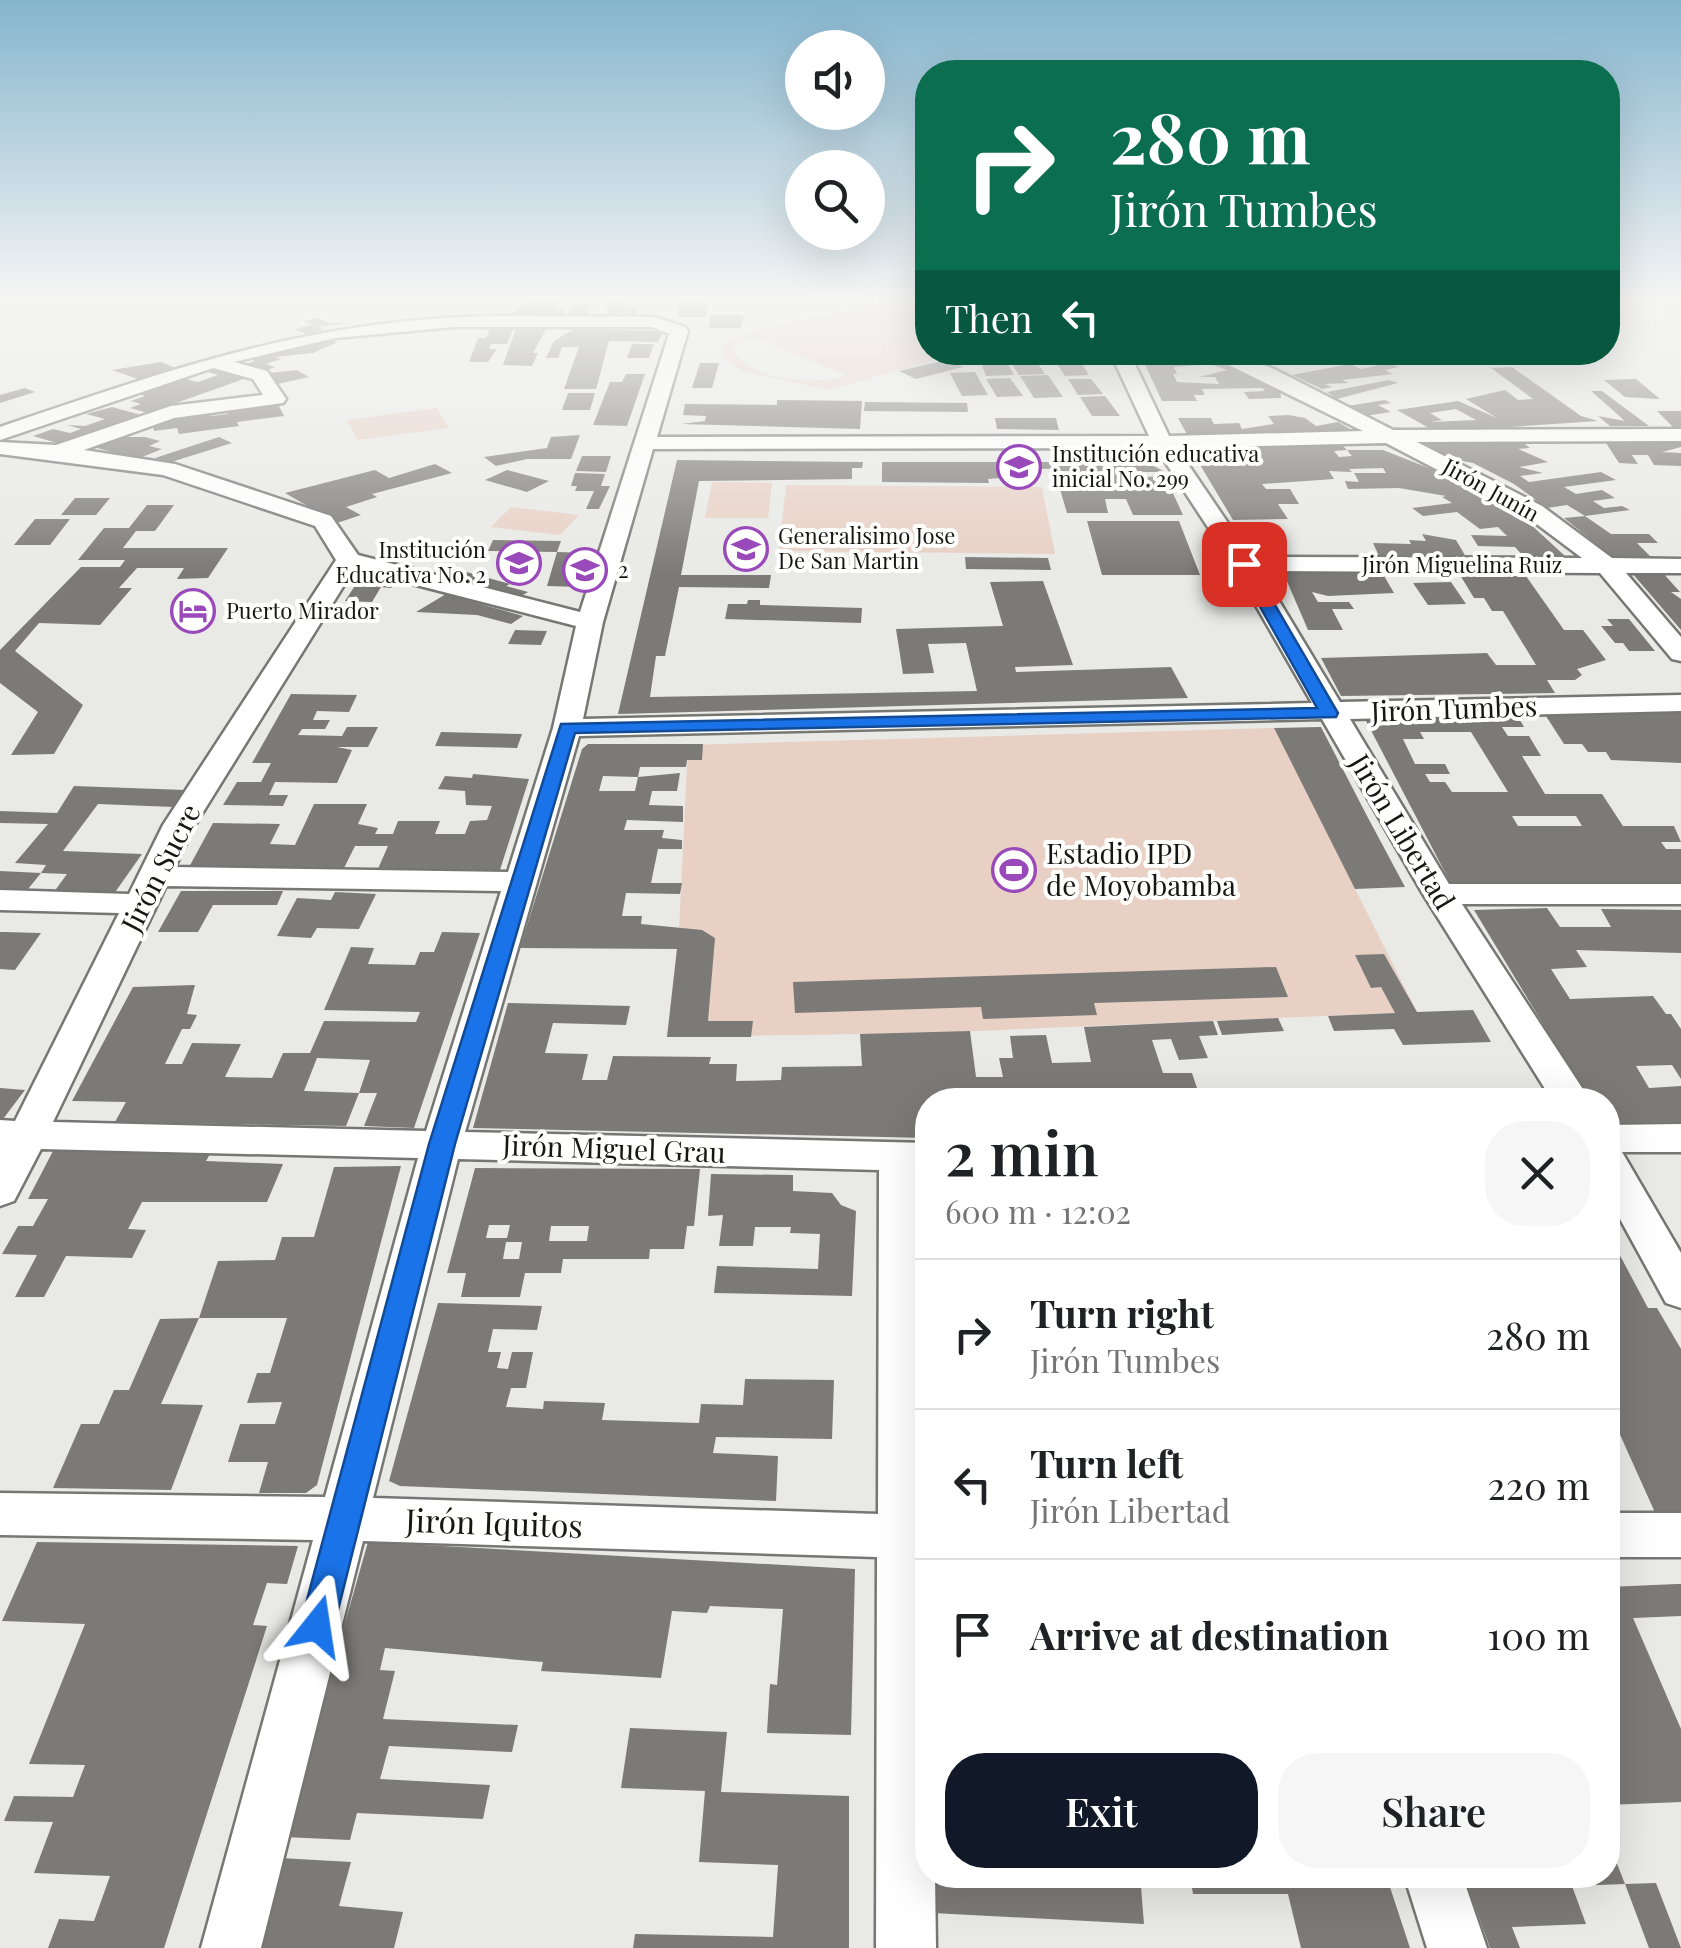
<!DOCTYPE html>
<html lang="en">
<head>
<meta charset="utf-8">
<style>
  :root { --surface:#fff; --page:#f6f6f6; --text:#202124; --muted:#757577; --line:#e0e0e0; --accent:#111827 }
  body { margin:0; font-family:"Playfair Display",serif; background:var(--page); color:var(--text); height:100vh; display:flex; flex-direction:column; font-size:38px; white-space:nowrap }
  * { box-sizing:border-box; margin:0 }
  p { font-size:32px; color:var(--muted) }
  .icon { flex:none; width:55px; height:55px; fill:none; stroke:currentColor; stroke-width:2; stroke-linecap:round; stroke-linejoin:round }
  .map { position:relative; flex:1; overflow:hidden }
  .sheet { position:absolute; left:915px; top:1088px; width:705px; height:800px; display:flex; flex-direction:column; background:var(--surface); border-radius:40px; box-shadow:0 10px 40px #0002 }
  .sheet>* { flex:none }
  .top-card { position:absolute; left:915px; top:60px; width:705px; height:305px; border-radius:40px; box-shadow:0 10px 40px #0002; background:#0b6e4f; color:#fff; overflow:hidden }
  .tools { position:absolute; left:785px; top:30px; display:grid; gap:20px }
  .tools a { display:grid; place-items:center; width:100px; height:100px; border-radius:50%; background:var(--surface); box-shadow:0 10px 40px #0002; font-size:50px }
  .pin { position:absolute; display:grid; place-items:center; width:85px; height:85px; color:#fff; margin:-42px; border-radius:20px; box-shadow:0 5px 15px #0006 }
  .me { position:absolute; width:110px; margin:-55px; rotate:15deg; stroke-linejoin:round; filter:drop-shadow(0 0 8px #0008) }
  .turn { display:flex; align-items:center; gap:35px; height:210px; padding:0 30px; font-size:45px }
  .turn .icon { width:130px; height:130px; stroke-width:2.5 }
  .turn b { display:block; font-size:70px; line-height:85px }
  .then { display:flex; align-items:center; height:95px; padding:0 30px; background:#0003; gap:20px; font-size:38px }
  .round { display:grid; place-items:center; flex:none; width:105px; height:105px; border-radius:40px; background:var(--page) }
  .summary { display:flex; align-items:center; justify-content:space-between; height:170px; padding:0 30px }
  h1 { font-size:60px; font-weight:600; line-height:75px }
  .primary-button { display:flex; gap:20px; margin-top:auto; padding:20px 30px }
  .primary-button a { flex:1; height:115px; border-radius:40px; background:var(--accent); color:#fff; font-size:40px; font-weight:600; line-height:115px; text-align:center }
  .primary-button a+a { background:var(--page); color:var(--text) }
  ul { padding:0; list-style:none }
  li { display:flex; align-items:center; gap:30px; height:150px; padding:0 30px; border-top:2px solid var(--line) }
  li div { flex:1 }
  li b { display:block; font-size:38px }
  li em { font-style:normal }
  .map>svg:first-child { display:block }
  .green { fill:#e8d0c5; fill-rule:evenodd }
  .building { fill:#7c7a77; fill-rule:evenodd }
  .lines { fill:none; stroke-linecap:round; stroke-linejoin:round }
  .minor-casing { stroke:#767673; stroke-width:5 }
  .minor { fill:#fff; fill-rule:evenodd }
  .route { fill:#1a73e8; stroke:#114b97; stroke-width:2.5 }
  .labels { text-anchor:middle; stroke-width:8; stroke-linejoin:round; paint-order:stroke }
  .far-poi-label { font-size:22px; fill:#161715; stroke:#fffffe; text-anchor:start }
  .far-street-label { font-size:22px; fill:#161715; stroke:#fffffe }
  .street-label { font-size:28px; fill:#161715; stroke:#fffffe }
  .poi-label { font-size:28px; fill:#161715; stroke:#fffffe; text-anchor:start }
  .near-street-label { font-size:32px; fill:#161715; stroke:#fffffe }
</style>
</head>
<body>
<div class="map">
<svg width="1681" height="1948" viewBox="0 0 1681 1948">
  <rect width="100%" height="100%" fill="#e9e9e6"/>
  <!-- green -->
  <path class="green" d="M880 300H927L928 353H962L828 390 741 371 724 357 721 348 732 338ZM755 337 845 375 846 376C813 385 752 382 733 351L739 342Z
    M437 408 449 428 357 440 347 420Z
    M712 482 772 483 768 518H705Z
    M786 485 1042 487 1055 554 779 551Z
    M511 507 579 515 560 535 491 527Z
    M1274 728 1417 1012 928 1033 667 1037 679 931 688 745Z"/>
  <!-- building -->
  <path class="building" d="M527 300H562L556 309H566L562 318H543L546 308 540 318H507Z
    M608 300H629V306H637L636 318H624L625 305 622 318 606 319Z
    M680 300H709L706 317H677Z
    M574 304H590L586 318 565 319Z
    M711 315H744L741 328H709Z
    M318 318 329 323H350L317 327 324 330 306 334 294 329 312 325 304 321Z
    M516 328H547L533 353H538L532 366 503 365Z
    M490 329H513L507 344H491L489 349H497L488 362H469L478 338H486Z
    M574 329 663 331 658 342 609 341 596 389H564L579 347H562L558 358H546L554 341Z
    M323 337 338 342 313 353 275 357 281 359 266 364 275 367 261 372 242 365 255 361 249 359Z
    M632 344H654L649 358H627Z
    M966 352H1010V354L967 365 949 357Z
    M1198 355 1238 368 1258 382H1268L1280 388 1281 398 1249 399 1244 392 1265 391 1262 388 1202 389 1205 395H1194L1197 401H1162L1141 356H1170L1173 363H1183ZM1210 364 1227 370 1199 377H1215L1219 384 1177 382 1173 374H1177L1174 367Z
    M1033 357 1045 374 1019 375 1008 358Z
    M1078 358 1089 375 1065 376 1054 359Z
    M946 360 963 367 916 379 899 371Z
    M1006 361 1014 375 986 376 981 363Z
    M161 362 178 369 141 380 112 370Z
    M700 363H719L712 388H692Z
    M1388 363 1399 367 1385 370 1393 374 1342 380 1349 383 1325 384 1332 387 1322 389 1292 375 1350 364 1361 369Z
    M215 365 252 376 148 413 130 408 141 404 131 401 145 396 139 394 145 392 186 379 198 382 218 375 201 370Z
    M1512 367 1581 416 1598 421 1436 432 1397 410 1458 401 1497 418 1466 399 1505 390 1518 400 1533 399 1491 368ZM1456 409 1476 420 1430 422 1442 420 1430 413Z
    M297 370 309 377 273 385 269 373Z
    M975 372 988 395 962 396 950 373Z
    M626 374H645L627 426 593 425 610 382H622Z
    M1048 375 1063 397 1034 398 1020 376Z
    M1010 378 1023 396 997 397 986 379Z
    M1068 379H1091L1103 394 1078 395Z
    M1636 379 1660 399 1625 397 1604 380Z
    M1389 380 1398 383 1337 399 1327 392Z
    M25 388 35 392 0 403V395Z
    M1591 391H1602L1649 426H1610L1598 416 1625 421Z
    M568 393H595L590 410H562Z
    M1105 396 1120 416H1092L1080 397Z
    M777 400 862 401 860 429 681 424 705 421 706 416 683 415 685 404 777 405Z
    M1385 400 1391 403 1378 405 1391 412 1365 416 1347 406Z
    M277 402 284 416 237 422 239 426 179 434 177 428 154 431 152 422 209 411 211 416 228 414 226 409Z
    M865 402 967 403 968 412 864 411Z
    M112 407 141 415 64 445 33 436 53 429 70 433 81 429 67 425 85 426 105 419 86 414Z
    M1657 411H1681V430H1676Z
    M1289 415 1305 418 1316 426 1338 422 1355 432 1189 438 1178 418H1211L1214 424 1239 423 1242 429 1274 424 1268 416Z
    M995 418H1056L1059 430 997 429Z
    M580 435 571 459H527L496 466 484 457 547 448 551 437Z
    M1578 435 1681 439V447L1662 452 1681 453V466L1654 465 1648 455H1632L1638 464 1619 463 1606 443 1582 442Z
    M1515 436 1530 448 1518 449 1548 462 1519 467 1543 473 1520 476 1529 482 1601 472 1616 480 1564 487 1576 494 1602 490 1615 498 1593 501 1604 508 1622 506 1630 510 1585 516 1611 534H1649L1658 543H1637L1652 558 1615 559 1564 518 1585 516 1567 505 1547 508 1514 484 1473 463 1447 458 1426 443Z
    M114 437H145L160 441 149 446 162 449 137 459 90 446Z
    M219 437 232 443 168 463 155 458Z
    M1341 444 1347 450 1334 451 1339 457 1352 456 1347 450H1383L1459 480 1516 511 1565 556 1524 557 1515 547 1478 546 1471 535 1507 536 1498 527 1480 529 1457 512 1423 516 1412 508 1452 503 1442 497 1446 496 1399 488 1348 489 1345 481 1359 482 1354 473H1386L1383 468 1349 469 1352 472 1329 471 1334 479 1262 484 1266 489H1290L1299 504H1278L1288 519 1233 520 1190 448 1212 447 1219 459 1250 464 1237 446Z
    M582 456H611L606 472 576 471Z
    M677 460 863 462 862 468H852V479L699 481 681 575H771L769 588 679 587 665 656H656L650 697 977 691 966 643 928 644 934 673 903 674 896 629 1003 626 990 582 1043 581 1073 665 1015 667 1016 672 1171 667 1188 698 618 714Z
    M882 462H1146L1165 472H1141L1142 477 1165 476 1183 515H1133L1126 499H1105L1108 513H1067L1054 469 998 468 1001 478 988 479 989 483 882 482Z
    M435 464 452 473 372 494 377 497 346 507 361 515 337 523 285 493 375 470 389 478Z
    M507 470 549 481 527 492 485 480Z
    M575 473 605 474 601 486H610L599 509H586L594 491H575L577 486H571Z
    M75 498H110L96 515H61Z
    M147 505H174L155 531H136L123 548H228L208 578 177 579 184 568H137L119 588H132L100 625 39 623 15 651 83 705 54 754 11 755 38 712 0 683V650L81 567H120L125 560H78L104 528H129Z
    M35 519H70L50 545H14Z
    M1087 521H1179L1200 575H1102Z
    M1422 534 1456 540 1466 557 1379 556 1373 543 1411 544 1409 540 1426 541Z
    M493 540 561 541 557 552 488 551Z
    M557 552 589 553 579 587 547 586Z
    M965 557 1048 558 1051 570 966 569Z
    M459 570 510 584 506 586 528 592 516 599 443 579Z
    M1283 572 1383 574 1394 593 1328 596 1312 592 1318 602H1349L1354 609H1332L1343 630H1308Z
    M1631 572H1662L1680 592H1671L1681 599V630Z
    M1460 575 1526 576 1564 630H1583L1606 660 1577 669 1582 675 1575 680H1547L1555 693 1341 696 1321 658 1487 653 1496 665H1536L1503 611H1492L1484 598H1474Z
    M358 581 395 582 391 588 381 587 372 602 345 601Z
    M1451 582 1466 604 1428 605 1413 583Z
    M446 594 491 607 523 616 511 624 477 615 416 612Z
    M748 600H760V605L862 608 861 623 725 619 728 604H747Z
    M1607 619H1629L1655 651H1629L1623 643H1615L1601 626H1613Z
    M515 630 547 631 541 645 508 644Z
    M291 694 357 695 349 712 317 711 313 720H330L325 729H302L298 735 342 736 347 727H378L368 747H337L352 750 337 783 275 782 269 795H288L283 806 223 805 237 782H261L271 763H252Z
    M1681 711V763L1611 760 1606 752H1588L1582 744H1564L1544 713Z
    M1363 715H1517L1524 727H1502L1508 736H1529L1541 756H1522L1545 794H1602L1623 826H1674L1681 842H1661L1666 849H1681V883L1450 882ZM1420 732H1471L1508 792H1452L1445 782H1430L1425 774H1450L1445 764H1415L1403 739H1424ZM1512 816H1576L1582 826H1518Z
    M1321 727 1366 814 1405 887 1355 889 1274 728Z
    M441 732 522 734 517 748 435 746Z
    M588 744H703L702 760H687L686 767H640L638 777 603 776 599 791H635L638 777 680 773 677 791H652L649 805 683 806V822L627 820 624 830H664L662 838 682 840V849H658L651 883H682L680 894 626 893 622 916H642L641 924 702 930 715 938 708 1021H753L751 1037H667L677 949 520 948 582 749Z
    M473 774 529 779 499 873 377 871 388 846H355L343 870 188 869 213 823 280 824 270 844 295 845 314 804H367L358 824 378 828 375 834H393L398 821H440L435 834H465L470 821 487 820 492 806 466 805 465 791 438 789 445 776 472 778Z
    M74 786 185 790 174 807 98 804 63 851 142 854 111 898 51 896 67 874 41 873 46 865 15 863 48 824 0 823V811L57 813Z
    M0 871 41 873 24 894 0 893Z
    M181 891H283L277 905H213L198 932H158Z
    M335 892 376 894 359 929 317 928 311 938 277 936 297 898 331 900Z
    M1547 908 1560 927H1611L1601 909 1681 910V953L1576 950 1587 967 1551 969 1570 999 1653 996 1666 1014H1671L1681 1029V1079L1672 1065 1636 1066 1649 1088 1681 1086V1128L1608 1127V1100H1589L1474 910Z
    M0 932H4L41 933 15 970 0 969Z
    M442 932 480 933 414 1128 364 1126 377 1093H359L346 1126 115 1122 126 1102 72 1101 133 987 195 985 187 1014 197 1015 190 1029H182L165 1064H182L192 1043 241 1044 225 1077 272 1078 283 1053H310L324 1021 416 1022 420 1012 324 1010 351 947 374 948 368 964 415 965 420 952H434ZM317 1058 370 1060 359 1093 304 1091Z
    M1384 954 1417 1012 1473 1010 1491 1042 1403 1045 1394 1029 1334 1031 1328 1016 1395 1013 1381 987 1371 988 1355 955Z
    M1276 967 1288 997 1094 1003 1097 1015 983 1019 981 1007 795 1013 793 982Z
    M508 1003 630 1006 626 1025 553 1023 545 1053 588 1054 582 1080H607L613 1056 711 1057 709 1064H737L736 1081 781 1080 782 1067 862 1066 860 1034 970 1031 976 1077H1003L999 1058H1013L1010 1036 1046 1035 1052 1063 1091 1062 1084 1027 1213 1021 1218 1035 1199 1036 1208 1058 1179 1060 1171 1039 1152 1040 1163 1073H1192L1201 1100H928V1138L473 1128Z
    M1278 1018 1284 1031 1222 1035 1217 1021Z
    M0 1088 25 1090 0 1123Z
    M1519 1093 1523 1100H1407V1097Z
    M53 1151 210 1154 206 1161 283 1164 267 1202H142L128 1229 146 1230 132 1258 66 1256 44 1297H15L37 1255 2 1254 18 1226H33L48 1199H28Z
    M401 1166 317 1485 306 1493H259L268 1462H228L240 1424H275L282 1402 247 1403 257 1373H270L287 1318H199L218 1261 275 1260 282 1237H314L334 1167Z
    M475 1168 700 1169 694 1226H687L684 1249H650L649 1259H563L561 1273H525L520 1297H461L466 1273H447ZM489 1225H510L507 1238H486ZM551 1226H589L587 1241H549ZM506 1242H522L519 1259H503Z
    M711 1174 793 1175V1191L832 1193 841 1205 856 1211 852 1296 714 1293 717 1266 818 1269 820 1234 790 1233 791 1227H755L753 1246H719L723 1215 708 1216Z
    M928 1179V1324H924L921 1189Z
    M1608 1233 1648 1308H1657L1681 1349V1516L1657 1517 1608 1408V1341L1620 1340 1614 1330H1608Z
    M438 1303 542 1306 537 1330 493 1329 488 1352H501L497 1368 508 1369 512 1352H533L526 1388H511L506 1407 543 1409 544 1401 605 1403 602 1420 699 1423 701 1404 743 1405 745 1379 834 1380 832 1439 716 1437 713 1453 778 1456 776 1501 400 1486 389 1481Z
    M199 1318 161 1404 203 1405 171 1490 53 1488 81 1424H99L114 1390H129L160 1319Z
    M37 1542 298 1546 287 1584 267 1583 253 1625 267 1626 164 1948H48L59 1919 94 1921 110 1876 34 1873 53 1822 4 1821 14 1796 73 1797 85 1765 29 1764 85 1624 2 1621Z
    M368 1542 855 1569 851 1735 767 1733 770 1684 777 1685 783 1609 710 1606 707 1613 672 1611 661 1678 541 1671 543 1662 385 1648 380 1670 395 1671 383 1719 518 1725 512 1752 389 1746 380 1779 490 1785 483 1819 357 1813 350 1840 284 1837Z
    M1677 1584H1681V1616L1633 1618 1681 1729V1802L1608 1805V1587Z
    M630 1728 727 1732 721 1792 849 1796V1948H633L635 1934 773 1937 778 1865 699 1862 705 1791 621 1788Z
    M1608 1841 1625 1884 1656 1883 1681 1948H1649L1625 1884 1572 1886 1586 1924 1512 1927 1520 1948H1490L1464 1875H1608Z
    M280 1858 351 1862 339 1906 403 1912 394 1948H255Z
    M933 1875H1087V1882L1141 1887 1144 1924 933 1913Z
    M1190 1875H1386L1410 1948H1301L1288 1894H1193Z"/>
  <g class="lines">
    <!-- minor casing -->
    <g class="minor-casing">
      <path id="minor" d="M494 316 654 317 685 327 688 331 657 437 1149 436 1110 352H1129L1169 436 1363 431 1202 352H1230L1274 369 1393 430 1681 429V441L1417 442 1542 506 1612 558 1681 559V573H1626L1681 637V661L1672 659 1600 573 1261 571 1340 702 1681 695V711L1350 719 1449 884H1681V904H1462L1590 1100H1552L1423 894 1322 719 579 736 465 1132 928 1143V1171H919L928 1515V1875H935L936 1948H876L877 1557 363 1541 261 1948H201L313 1540 0 1535V1493L325 1497 418 1158 41 1149 14 1201 0 1206V1120L15 1121 119 913 0 910V890L129 894 163 825 336 560 315 526 163 475 0 454V442L56 445 171 406 263 395 253 379 213 368 0 440V427C171 369 311 319 494 316ZM454 327H652L669 334 580 612 358 555 331 516 175 464 84 450 174 418 283 403 286 399 267 371 234 362 335 338ZM1386 443 1526 516 1582 558 1251 557 1177 448ZM1156 448 1232 564 1312 703 583 719 603 622 653 449ZM354 569 576 626 553 728 508 872 175 867 195 825ZM166 886 501 891 426 1131 53 1122ZM458 1159 879 1170 878 1514 373 1498Z
        M1681 1124V1152H1622L1681 1253V1308L1666 1303 1608 1197V1125Z
        M1608 1513H1681V1557H1608Z
        M1404 1875H1462L1487 1948H1427Z"/>
    </g>
    <!-- minor -->
    <use href="#minor" class="minor"/>
  </g>
  <!-- sky -->
  <linearGradient id="sky" x2="0" y2="1"><stop stop-color="#85b5ce"/><stop offset="0.52" stop-color="#f5f5f4"/><stop offset="1" stop-color="#f5f5f4" stop-opacity="0"/></linearGradient>
  <rect width="1681" height="573" fill="url(#sky)"/>
  <!-- route -->
  <path class="route" d="M1244 559 1251 564 1338 713 1336 717 575 733 455 1144 334 1626 329 1637 317 1642 305 1637 300 1626 429 1144 561 724 1317 708 1236 564Z"/>
  <!-- icons -->
  <defs>
    <g id="school-ring" transform="scale(2.25)"><circle r="9.5" fill="#fffffe" stroke="#9949b9" stroke-width="1.5"/><path d="M0-5L7-2L0 1L-7-2ZM-4 1L0 2.5L4 1V4Q0 6-4 4Z" fill="#9949b9"/></g>
    <g id="hotel-ring" transform="scale(2.25)"><circle r="9.5" fill="#fffffe" stroke="#9949b9" stroke-width="1.5"/><path d="M-6-4.5h1.5V1H6V5H4.5V3h-9V5H-6ZM-4 0a1.8 1.8 0 1 1 3.6 0ZM.5 0V-2.5h3Q6-2.5 6 0Z" fill="#9949b9"/></g>
    <g id="stadium-ring" transform="scale(2.25)"><circle r="9.5" fill="#fffffe" stroke="#9949b9" stroke-width="1.5"/><path d="M0-5a6.5 5 0 1 0 0 10a6.5 5 0 1 0 0-10ZM-3.5-1.8h7v3.6h-7Z" fill="#9949b9"/></g>
  </defs>
  <g fill-rule="evenodd">
    <use href="#school-ring" x="1019" y="467"/>
    <use href="#school-ring" x="746" y="549"/>
    <use href="#school-ring" x="519" y="563"/>
    <use href="#school-ring" x="585" y="570"/>
    <use href="#hotel-ring" x="193" y="611"/>
    <use href="#stadium-ring" x="1014" y="870"/>
  </g>
  <g class="labels">
    <!-- far-poi labels -->
    <g class="far-poi-label">
      <text x="1052" y="462">Institución educativa<tspan x="1052" dy="25">inicial No. 299</tspan></text>
      <text x="778" y="544">Generalisimo Jose<tspan x="778" dy="25">De San Martin</tspan></text>
      <text x="486" y="558" text-anchor="end">Institución<tspan x="486" dy="25">Educativa No. 2</tspan></text>
      <text x="618" y="578">2</text>
      <text x="226" y="619">Puerto Mirador</text>
    </g>
    <!-- far-street labels -->
    <g class="far-street-label">
      <text transform="translate(1491 490) rotate(29)" y="8">Jirón Junín</text>
      <text x="1462" y="573">Jirón Miguelina Ruiz</text>
    </g>
    <!-- street labels -->
    <g class="street-label">
      <text transform="translate(1454 709) rotate(-2)" y="10">Jirón Tumbes</text>
      <text transform="translate(1402 832) rotate(59)" y="10">Jirón Libertad</text>
      <text transform="translate(161 868) rotate(-63)" y="10">Jirón Sucre</text>
      <text transform="translate(614 1149) rotate(2)" y="10">Jirón Miguel Grau</text>
    </g>
    <!-- poi labels -->
    <g class="poi-label">
      <text x="1046" y="864">Estadio IPD<tspan x="1046" dy="32">de Moyobamba</tspan></text>
    </g>
    <!-- near-street labels -->
    <g class="near-street-label">
      <text transform="translate(494 1524) rotate(2)" y="11">Jirón Iquitos</text>
    </g>
  </g>
</svg>
<div class="tools">
<a><svg class="icon" aria-label="sound" viewBox="0 0 24 24"><path d="M4 9h4l5-4v14l-5-4H4zM17 9q2 3 0 6"/></svg></a>
<a><svg class="icon" aria-label="search" viewBox="0 0 24 24"><circle cx="10" cy="10" r="6"/><path d="M15 15l6 6"/></svg></a>
</div>
<div class="pin" style="left:1244px;top:564px;background:#d93025"><svg class="icon" aria-label="arrive" viewBox="0 0 24 24"><path d="M6 21V4h12l-3 4 3 4H6"/></svg></div>
<svg class="me" style="left:317px;top:1626px" viewBox="-20 -20 40 40"><path d="M0-17L14 15 0 8-14 15z" fill="#1a73e8" stroke="#fff" stroke-width="4"/></svg>
<div class="top-card">
<div class="turn"><svg class="icon" aria-label="right" viewBox="0 0 24 24"><path d="M7 20v-9h11M14 6l5 5-5 5"/></svg><div><b>280 m</b>Jirón Tumbes</div></div>
<div class="then">Then<svg class="icon" aria-label="left" viewBox="0 0 24 24"><path d="M17 20v-9H6M10 6l-5 5 5 5"/></svg></div>
</div>
<section class="sheet">
<div class="summary"><div><h1>2 min</h1><p>600 m · 12:02</p></div><a class="round"><svg class="icon" aria-label="close" viewBox="0 0 24 24"><path d="M6 6l12 12M18 6L6 18"/></svg></a></div>
<ul>
<li><svg class="icon" aria-label="right" viewBox="0 0 24 24"><path d="M7 20v-9h11M14 6l5 5-5 5"/></svg><div><b>Turn right</b><p>Jirón Tumbes</p></div><em>280 m</em></li>
<li><svg class="icon" aria-label="left" viewBox="0 0 24 24"><path d="M17 20v-9H6M10 6l-5 5 5 5"/></svg><div><b>Turn left</b><p>Jirón Libertad</p></div><em>220 m</em></li>
<li><svg class="icon" aria-label="arrive" viewBox="0 0 24 24"><path d="M6 21V4h12l-3 4 3 4H6"/></svg><div><b>Arrive at destination</b></div><em>100 m</em></li>
</ul>
<div class="primary-button"><a>Exit</a><a>Share</a></div>
</section>
</div>
</body>
</html>
